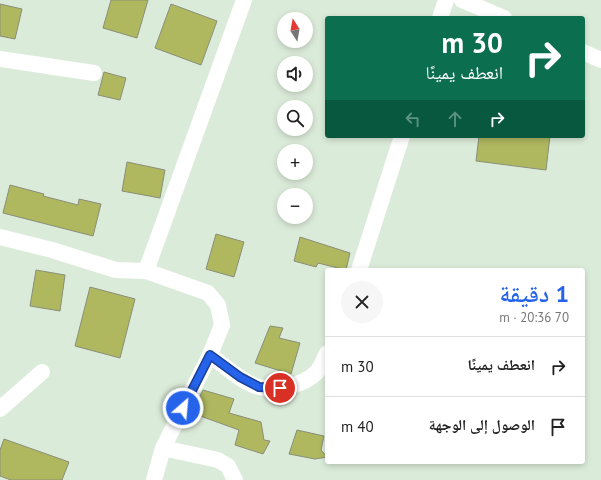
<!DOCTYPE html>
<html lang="ar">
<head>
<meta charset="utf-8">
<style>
  :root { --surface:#fff; --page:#f6f6f6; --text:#222; --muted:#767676; --line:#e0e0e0; --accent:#2563eb }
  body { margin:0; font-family:"PT Sans","Noto Naskh Arabic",sans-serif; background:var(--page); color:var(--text); direction:rtl; height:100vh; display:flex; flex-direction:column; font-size:15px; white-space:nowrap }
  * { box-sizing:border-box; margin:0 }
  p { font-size:13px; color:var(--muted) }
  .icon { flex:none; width:22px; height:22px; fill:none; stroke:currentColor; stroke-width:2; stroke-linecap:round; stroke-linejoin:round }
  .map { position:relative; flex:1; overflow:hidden; direction:ltr }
  .details { position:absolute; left:325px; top:268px; width:260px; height:196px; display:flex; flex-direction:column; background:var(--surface); border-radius:4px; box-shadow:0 2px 6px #0003; direction:rtl }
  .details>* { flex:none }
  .guide { position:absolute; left:325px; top:16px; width:260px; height:122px; border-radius:4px; box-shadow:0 2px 6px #0003; direction:rtl; background:#0b6e4f; color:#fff; overflow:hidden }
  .needle { width:26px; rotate:349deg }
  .buttons { position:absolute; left:277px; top:12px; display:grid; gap:8px }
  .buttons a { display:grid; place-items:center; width:36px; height:36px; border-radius:50%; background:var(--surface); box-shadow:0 2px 6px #0003; font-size:20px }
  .pin { position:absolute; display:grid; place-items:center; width:34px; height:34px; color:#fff; margin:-17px; border:2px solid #fff; border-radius:50%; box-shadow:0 1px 4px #0007 }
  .me { position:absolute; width:44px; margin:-22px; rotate:27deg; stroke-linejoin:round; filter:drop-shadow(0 0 3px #0008) }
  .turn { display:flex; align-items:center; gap:14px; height:84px; padding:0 16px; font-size:18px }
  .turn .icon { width:52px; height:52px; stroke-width:2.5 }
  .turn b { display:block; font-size:28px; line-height:34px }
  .lanes { display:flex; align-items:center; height:38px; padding:0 16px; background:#0003; justify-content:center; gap:20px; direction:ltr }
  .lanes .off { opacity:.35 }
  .round { display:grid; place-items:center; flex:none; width:42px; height:42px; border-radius:21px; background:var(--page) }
  .headline { display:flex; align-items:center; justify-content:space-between; height:68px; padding:0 16px }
  h1 { font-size:24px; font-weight:600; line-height:30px; color:var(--accent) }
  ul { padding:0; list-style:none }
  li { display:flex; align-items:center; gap:12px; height:60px; padding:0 16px; border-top:1px solid var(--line) }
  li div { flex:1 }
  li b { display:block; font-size:15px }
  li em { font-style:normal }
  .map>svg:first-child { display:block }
  .building { fill:#afb85f; stroke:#8a8e79 }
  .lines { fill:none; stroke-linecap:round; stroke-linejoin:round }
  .minor { stroke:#fff; stroke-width:16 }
  .route-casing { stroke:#184099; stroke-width:10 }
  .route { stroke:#2563eb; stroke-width:7 }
</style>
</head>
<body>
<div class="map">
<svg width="601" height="480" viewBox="0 0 601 480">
  <rect width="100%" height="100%" fill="#dbebd9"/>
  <!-- building -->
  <path class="building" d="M111 0H148L137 38 103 28Z
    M0 4 22 9 15 39 0 36Z
    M171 4 217 21 201 65 155 48Z
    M104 72 126 78 120 100 98 95Z
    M479 136H550L546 170 476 161Z
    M127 162 165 170 160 198 122 191Z
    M10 185 44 194 43 196 78 205 79 199 101 204 93 236 3 213Z
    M216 234 244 242 234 277 206 269Z
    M300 237 350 253 346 270 318 263 316 267 294 261Z
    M36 270 65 275 60 311 30 306Z
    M90 287 135 299 120 358 75 346Z
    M270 326 283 328 279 338 300 343 291 374 255 363Z
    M203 390 234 399 229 413 261 422 264 440 270 441 263 454 235 445 239 430 192 413Z
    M297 430 324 436 321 450 327 457 315 459 289 454Z
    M4 439 69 462 62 480H11L0 476V450Z"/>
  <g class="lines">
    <!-- minor -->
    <path class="minor" d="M462 0 504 18
      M440 18 446 0
      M583 52 601 60
      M0 59 94 73
      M0 237 52 250 116 270 146 271 244 0
      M359 270 402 136
      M146 271 208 293 218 305 222 325 210 355 163 448 154 480
      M210 355C223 365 243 383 259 387 277 391 303 386 317 372 321 367 324 359 327 353
      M0 409 42 372
      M163 448 218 460 228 466 235 480"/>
  </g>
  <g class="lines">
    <!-- route casing -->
    <g class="route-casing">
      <path id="route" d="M183 408 210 355 240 377 259 387 280 388"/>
    </g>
    <!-- route -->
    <use href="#route" class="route"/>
  </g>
</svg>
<div class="buttons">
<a><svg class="needle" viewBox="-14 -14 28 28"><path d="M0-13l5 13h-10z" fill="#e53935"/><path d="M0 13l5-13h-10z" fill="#767676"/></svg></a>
<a><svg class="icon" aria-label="sound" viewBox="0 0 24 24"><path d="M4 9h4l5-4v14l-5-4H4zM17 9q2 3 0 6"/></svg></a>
<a><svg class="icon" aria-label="search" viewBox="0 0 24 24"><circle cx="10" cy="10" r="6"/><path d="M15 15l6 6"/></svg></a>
<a>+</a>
<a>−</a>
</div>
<div class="pin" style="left:280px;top:388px;background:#d93025"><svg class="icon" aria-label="arrive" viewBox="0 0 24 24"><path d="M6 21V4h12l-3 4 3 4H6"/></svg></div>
<svg class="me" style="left:183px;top:408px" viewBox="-20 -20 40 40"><circle r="17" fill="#2563eb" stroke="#fff" stroke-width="3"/><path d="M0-11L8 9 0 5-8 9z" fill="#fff"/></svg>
<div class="guide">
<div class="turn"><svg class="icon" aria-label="right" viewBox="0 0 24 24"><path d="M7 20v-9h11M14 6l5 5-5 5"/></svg><div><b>30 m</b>انعطف يمينًا</div></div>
<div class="lanes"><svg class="icon off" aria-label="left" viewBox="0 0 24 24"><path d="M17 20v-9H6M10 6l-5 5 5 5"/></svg><svg class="icon off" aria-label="ahead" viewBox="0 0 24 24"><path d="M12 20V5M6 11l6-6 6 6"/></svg><svg class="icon" aria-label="right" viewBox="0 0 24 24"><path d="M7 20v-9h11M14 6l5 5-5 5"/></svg></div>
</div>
<section class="details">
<div class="headline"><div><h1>1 دقيقة</h1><p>70 m · 20:36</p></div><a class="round"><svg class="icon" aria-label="close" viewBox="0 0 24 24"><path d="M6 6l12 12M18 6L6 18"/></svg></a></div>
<ul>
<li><svg class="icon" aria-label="right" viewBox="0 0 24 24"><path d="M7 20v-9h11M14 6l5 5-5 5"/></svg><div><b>انعطف يمينًا</b></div><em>30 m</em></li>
<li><svg class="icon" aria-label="arrive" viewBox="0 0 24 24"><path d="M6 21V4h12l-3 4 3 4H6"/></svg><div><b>الوصول إلى الوجهة</b></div><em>40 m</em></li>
</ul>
</section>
</div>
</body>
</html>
